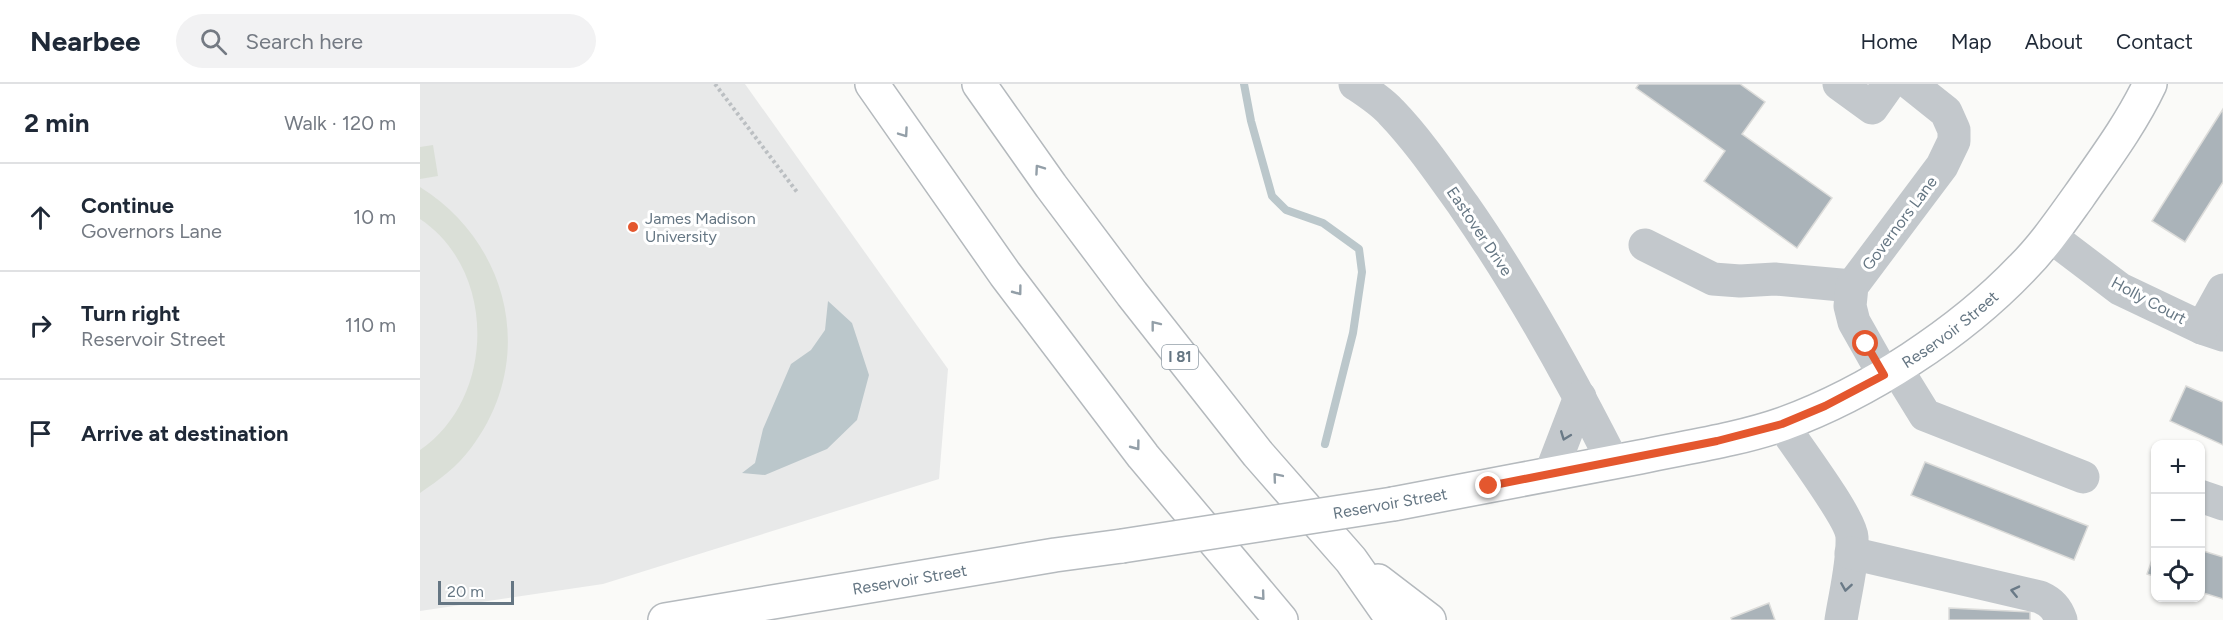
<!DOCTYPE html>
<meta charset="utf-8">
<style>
body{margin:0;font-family:Figtree,sans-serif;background:#f2f2f3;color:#1f2937}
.controls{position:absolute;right:18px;bottom:18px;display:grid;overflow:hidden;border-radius:12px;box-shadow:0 2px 4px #0004}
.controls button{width:54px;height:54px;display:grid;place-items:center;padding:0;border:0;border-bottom:2px solid #e0e1e3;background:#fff;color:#1f2937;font:30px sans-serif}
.scale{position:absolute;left:18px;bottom:15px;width:76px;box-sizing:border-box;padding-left:6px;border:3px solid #657683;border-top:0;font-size:16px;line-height:21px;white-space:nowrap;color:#657683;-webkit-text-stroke:4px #fff;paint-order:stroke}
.stop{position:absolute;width:18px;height:18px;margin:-14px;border:4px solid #e4572e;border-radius:50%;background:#fff}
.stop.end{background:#e4572e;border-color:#fff;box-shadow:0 2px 6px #0008}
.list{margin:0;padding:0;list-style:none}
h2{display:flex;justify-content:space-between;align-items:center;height:78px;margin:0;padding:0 24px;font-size:26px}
h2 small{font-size:20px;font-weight:400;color:#747a83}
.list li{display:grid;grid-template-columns:39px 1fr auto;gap:18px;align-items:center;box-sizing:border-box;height:108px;padding:0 24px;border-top:2px solid #e0e1e3}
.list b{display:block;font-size:22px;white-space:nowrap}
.list p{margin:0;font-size:20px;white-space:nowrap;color:#747a83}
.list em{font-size:20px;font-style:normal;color:#747a83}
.icon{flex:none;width:33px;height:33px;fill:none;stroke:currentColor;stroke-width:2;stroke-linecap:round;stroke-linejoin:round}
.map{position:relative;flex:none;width:1803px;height:536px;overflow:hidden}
header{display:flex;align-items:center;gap:36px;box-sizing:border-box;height:84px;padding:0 30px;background:#fff;border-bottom:2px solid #e0e1e3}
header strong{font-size:28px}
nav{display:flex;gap:33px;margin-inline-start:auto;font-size:21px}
.search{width:420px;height:54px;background:#f2f2f3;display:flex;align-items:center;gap:15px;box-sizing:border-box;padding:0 21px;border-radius:33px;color:#747a83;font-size:22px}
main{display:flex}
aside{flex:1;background:#fff}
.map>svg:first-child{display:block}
</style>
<header>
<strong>Nearbee</strong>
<div class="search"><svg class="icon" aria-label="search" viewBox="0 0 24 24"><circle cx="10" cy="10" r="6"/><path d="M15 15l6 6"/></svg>Search here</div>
<nav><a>Home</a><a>Map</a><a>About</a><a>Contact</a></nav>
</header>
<main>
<aside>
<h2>2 min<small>Walk · 120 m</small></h2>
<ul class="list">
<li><svg class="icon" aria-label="ahead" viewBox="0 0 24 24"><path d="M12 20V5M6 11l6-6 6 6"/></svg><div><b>Continue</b><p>Governors Lane</p></div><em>10 m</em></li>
<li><svg class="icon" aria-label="right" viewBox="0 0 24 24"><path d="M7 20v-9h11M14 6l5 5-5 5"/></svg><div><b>Turn right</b><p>Reservoir Street</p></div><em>110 m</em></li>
<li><svg class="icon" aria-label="arrive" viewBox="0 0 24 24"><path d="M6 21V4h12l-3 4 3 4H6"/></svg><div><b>Arrive at destination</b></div></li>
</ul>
</aside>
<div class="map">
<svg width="1803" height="536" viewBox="0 0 1803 536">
<rect width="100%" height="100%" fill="#fafaf8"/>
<polygon fill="#e8e9e9" points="0,0 325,0 528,285 519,395 183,500 0,527"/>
<g fill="#dadfd7">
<polygon points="13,61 18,92 0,95 0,63"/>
<path d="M0 103C91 160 117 277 51 364 37 383 19 396 0 409V366C76 314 77 186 0 135Z"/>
</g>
<polygon fill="#bbc7cb" points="408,217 432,239 449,291 437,336 407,365 345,391 322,389 335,379 343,345 371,280 391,266 405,246"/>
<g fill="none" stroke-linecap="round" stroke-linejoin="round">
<polyline stroke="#bbc7cb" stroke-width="8" points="824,0 831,37 852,112 866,126 903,139 939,165 942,188 933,249 905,360"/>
</g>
<g fill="#aab3b9" stroke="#dcdcda" stroke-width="1.5">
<polygon points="1219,0 1320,0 1345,18 1322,50 1412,114 1377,164 1284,97 1305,67 1216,4"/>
<polygon points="1803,25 1803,98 1765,158 1732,137"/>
<polygon points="1766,302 1803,318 1803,361 1750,337"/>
<polygon points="1505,378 1668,442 1654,476 1491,411"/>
<polygon points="1736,464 1736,493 1727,490"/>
<polygon points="1780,466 1803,473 1803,515 1780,508"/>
<polygon points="1349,519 1355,536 1312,536 1311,534"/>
<polygon points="1529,524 1610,528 1610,536 1529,536"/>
</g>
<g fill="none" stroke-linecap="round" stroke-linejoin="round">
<g stroke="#b5babe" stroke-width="36">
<g id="major">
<path id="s1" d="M973 420C1055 404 1138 389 1220 373 1267 363 1317 356 1363 340 1448 309 1540 249 1602 184 1624 162 1641 137 1659 112 1684 76 1711 40 1730 0"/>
<path id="s2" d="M245 536 635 471 702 462"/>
</g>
</g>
<g stroke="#b4b9bd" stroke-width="36">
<g id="highway">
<polyline points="452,0 585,190 723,372 861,536"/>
<polyline points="559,0 631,102 712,210 838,370 931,476 973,536"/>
<polyline points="958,497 1009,536"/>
</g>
</g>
<polyline stroke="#bbbfc2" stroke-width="4" stroke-dasharray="3 3" stroke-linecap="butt" points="295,0 377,108"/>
<g stroke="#c3c8cc" stroke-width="33">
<path d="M935 0C947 8 961 17 971 28 998 56 1021 90 1044 122 1101 204 1148 289 1193 378"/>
<polyline points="1419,0 1452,24 1469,0"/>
<polyline points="1630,152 1700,205 1782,244 1803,251"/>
<polyline points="1225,161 1293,195 1320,197 1355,195 1432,202"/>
<polyline points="1782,244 1803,206"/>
<polyline points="1476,284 1505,331 1663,393"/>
<polyline points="1464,291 1434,238 1430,222 1432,202 1522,82 1534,57 1534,46 1526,28 1491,0"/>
<path d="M1362 340C1375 360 1431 434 1432 453 1433 480 1425 510 1421 536"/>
<polyline points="1130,391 1160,313"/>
<polyline points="1780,412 1803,420"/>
<path d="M1431 469 1620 513C1631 518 1637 524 1641 536"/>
</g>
<use href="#major" stroke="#fff" stroke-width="33"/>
<use href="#highway" stroke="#fff" stroke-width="33"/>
<g stroke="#b5babe" stroke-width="36" stroke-linecap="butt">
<polyline id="major-bridge" points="702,462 973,420"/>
</g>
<use href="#major-bridge" stroke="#fff" stroke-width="33"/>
</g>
<defs><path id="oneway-chevron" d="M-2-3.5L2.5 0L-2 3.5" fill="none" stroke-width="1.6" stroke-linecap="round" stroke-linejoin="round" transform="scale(1.5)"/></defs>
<g stroke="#939fa8">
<use href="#oneway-chevron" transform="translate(484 49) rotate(55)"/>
<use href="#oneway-chevron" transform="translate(619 85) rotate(-125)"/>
<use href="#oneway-chevron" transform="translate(598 207) rotate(53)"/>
<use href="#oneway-chevron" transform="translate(735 241) rotate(-128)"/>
<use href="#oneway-chevron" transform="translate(716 362) rotate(53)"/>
<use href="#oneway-chevron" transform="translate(857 393) rotate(-130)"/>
<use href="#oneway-chevron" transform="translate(841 512) rotate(50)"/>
</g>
<g stroke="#6a7a87">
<use href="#oneway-chevron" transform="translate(1145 352) rotate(111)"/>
<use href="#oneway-chevron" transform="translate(1426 503) rotate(99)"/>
<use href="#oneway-chevron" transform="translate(1595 507) rotate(-167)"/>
</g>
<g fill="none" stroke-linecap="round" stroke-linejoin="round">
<polyline stroke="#e4572e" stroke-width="8" points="1069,402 1297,357 1362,340 1405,322 1464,291 1446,260"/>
</g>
<circle fill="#e4572e" stroke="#fff" stroke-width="2" cx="213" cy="143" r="6"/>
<g text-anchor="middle" stroke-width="6" stroke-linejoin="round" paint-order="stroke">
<rect fill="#fff" stroke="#939fa8" stroke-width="1.5" x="742" y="261" width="36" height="24" rx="4.5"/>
<g font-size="15" font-weight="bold" fill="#657683">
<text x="760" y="278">I 81</text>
</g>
<g font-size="16" fill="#657683" stroke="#fff" text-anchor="start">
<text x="225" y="140">James Madison<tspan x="225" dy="18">University</tspan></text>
</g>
<g font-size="16" fill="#657683" stroke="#fff">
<text transform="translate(1479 139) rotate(-53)" y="6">Governors Lane</text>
<text transform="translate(1060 147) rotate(56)" y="6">Eastover Drive</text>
<text transform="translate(1729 216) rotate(28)" y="6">Holly Court</text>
<text dy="6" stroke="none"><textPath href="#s1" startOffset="591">Reservoir Street</textPath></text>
<text transform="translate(970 419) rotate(-10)" y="6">Reservoir Street</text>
<text dy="6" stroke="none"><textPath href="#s2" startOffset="248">Reservoir Street</textPath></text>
</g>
</g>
</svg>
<div class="controls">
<button>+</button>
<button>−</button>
<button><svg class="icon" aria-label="locate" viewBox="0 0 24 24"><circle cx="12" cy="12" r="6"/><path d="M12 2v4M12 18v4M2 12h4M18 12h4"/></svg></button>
</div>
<div class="scale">20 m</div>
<div class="stop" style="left:1446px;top:260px"></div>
<div class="stop end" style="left:1069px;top:402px"></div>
</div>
</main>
